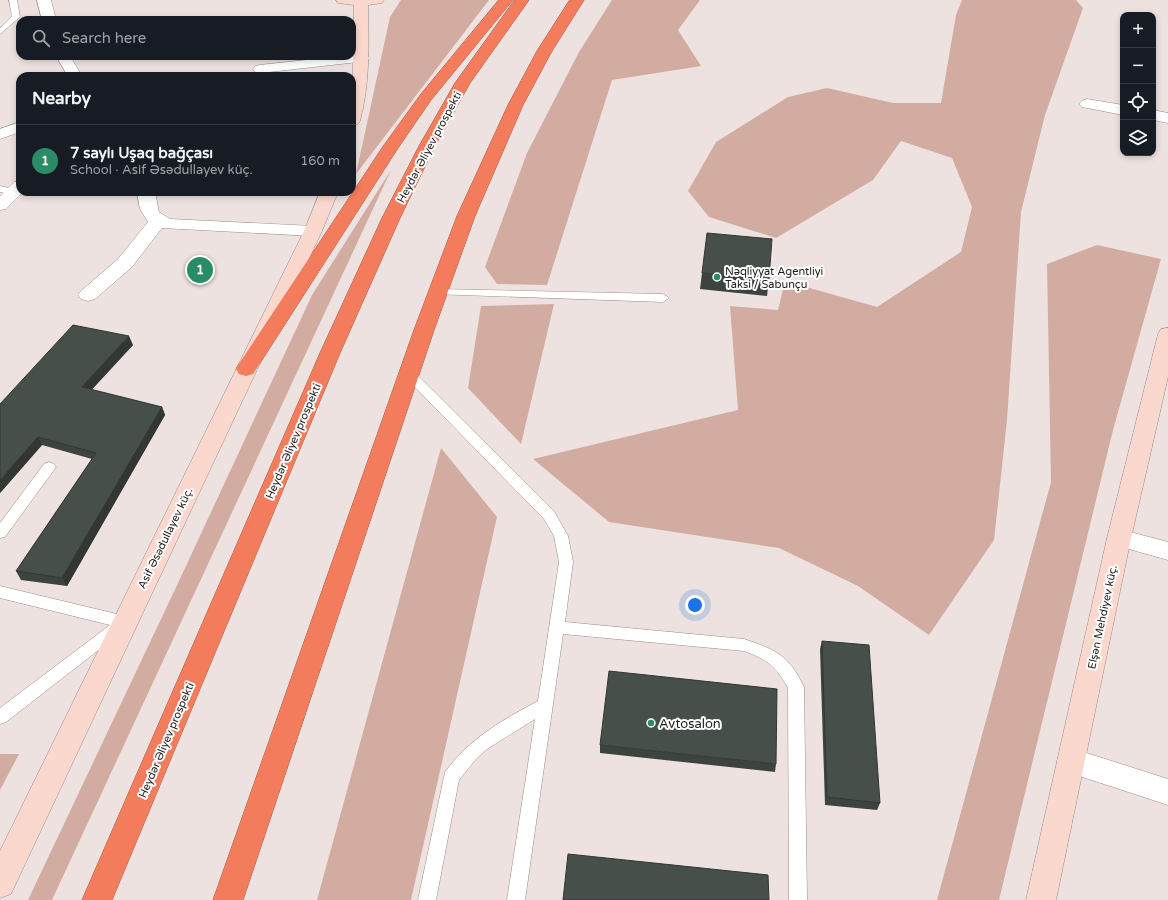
<!DOCTYPE html>
<meta charset="utf-8">
<style>
body{margin:0;font-family:"Varela Round",sans-serif;background:#242831;color:#f1f3f6}
.controls{position:absolute;right:12px;top:12px;display:grid;overflow:hidden;border-radius:8px;box-shadow:0 2px 6px #0003}
.controls button{width:36px;height:36px;display:grid;place-items:center;padding:0;border:0;border-bottom:1px solid #363941;background:#171b24;color:#f1f3f6;font:20px sans-serif}
.you{position:absolute;left:695px;top:605px;width:14px;height:14px;margin:-10px;border:3px solid #fff;border-radius:50%;background:#1a73e8;box-shadow:0 0 0 6px #1a73e833}
.badge{display:grid;place-items:center;width:26px;height:26px;border-radius:50%;background:#2a8c66;color:#fff;font-size:13px;font-weight:700}
.pin{position:absolute;translate:-50% -50%;border:2px solid #fff;box-shadow:0 1px 4px #0006}
.list{margin:0;padding:0;list-style:none}
h2{display:flex;justify-content:space-between;align-items:center;height:52px;margin:0;padding:0 16px;font-size:17px}
h2 small{font-size:13px;font-weight:400;color:#9ea1a6}
.list li{display:grid;grid-template-columns:26px 1fr auto;gap:12px;align-items:center;box-sizing:border-box;height:72px;padding:0 16px;border-top:1px solid #363941}
.list b{display:block;font-size:15px;white-space:nowrap}
.list p{margin:0;font-size:13px;white-space:nowrap;color:#9ea1a6}
.list em{font-size:13px;font-style:normal;color:#9ea1a6}
.icon{flex:none;width:22px;height:22px;fill:none;stroke:currentColor;stroke-width:2;stroke-linecap:round;stroke-linejoin:round}
.map{position:relative;flex:none;width:1168px;height:900px;overflow:hidden}
.search{position:absolute;background:#171b24;box-shadow:0 2px 6px #0003;left:16px;top:16px;width:340px;height:44px;display:flex;align-items:center;gap:10px;box-sizing:border-box;padding:0 14px;border-radius:12px;color:#9ea1a6;font-size:15px}
.panel{position:absolute;background:#171b24;box-shadow:0 2px 6px #0003;left:16px;top:72px;width:340px;height:124px;border-radius:12px}
.map>svg:first-child{display:block}
</style>
<div class="map">
<svg width="1168" height="900" viewBox="0 0 1168 900">
<rect width="100%" height="100%" fill="#ede2df"/>
<g fill="#d3aca1">
<polygon points="401,0 489,0 356,174 390,17"/>
<polygon points="612,0 700,0 678,30 701,66 612,80 547,285 497,284 485,267 527,153 579,52"/>
<polygon points="962,0 1076,0 1083,8 1045,115 1021,212 1007,420 994,540 929,635 858,586 779,548 609,522 533,459 738,410 730,306 778,310 785,281 877,307 961,252 972,207 952,158 901,141 873,180 776,238 709,217 688,191 716,142 788,97 827,88 893,103 941,103 956,15"/>
<polygon points="391,170 52,900 28,900 179,581 312,295"/>
<polygon points="1097,245 1161,259 1113,430 999,900 937,900 1051,482 1047,264"/>
<polygon points="554,304 521,444 468,388 481,306"/>
<polygon points="441,448 497,517 411,900 317,900"/>
<polygon points="0,754 19,754 0,790"/>
</g>
<g fill="none" stroke-linecap="round" stroke-linejoin="round">
<g stroke="#978d8a" stroke-width="1">
<g id="service">
<polygon points="9,0 17,0 20,17 0,34 0,28 12,16"/>
<polygon points="0,186 18,190 19,192 14,195 0,192"/>
<polygon points="437,289 663,294 669,298 663,302 433,294 431,292"/>
<path d="M409 370 413 371 554 511 568 536 573 562 565 622 744 639C776 650 789 655 804 687L807 900H789L788 688C776 666 768 660 744 651L563 634 525 900H507L535 719 487 749 476 759 459 780 436 900H418L445 772C469 739 502 720 538 701L559 562 554 536 544 519 405 377 403 374 405 371Z"/>
<polygon points="49,462 54,464 56,467 54,470 5,537 0,538 0,523 44,464"/>
<polygon points="0,586 125,616 130,618 132,622 130,626 125,628 123,631 6,722 0,724 0,708 110,625 0,598"/>
</g>
</g>
<g stroke="#978d8a" stroke-width="1">
<g id="minor">
<polygon points="37,0 51,0 56,20 42,20"/>
<polygon points="362,54 367,55 369,58 367,61 260,73 255,72 253,69 255,66 260,65"/>
<polygon points="56,56 70,56 82,76 68,76"/>
<polygon points="1087,99 1123,105 1123,115 1082,107 1079,104 1082,101"/>
<polygon points="1153,110 1168,113 1168,123 1153,120"/>
<polygon points="20,122 20,132 0,139 0,129"/>
<polygon points="20,181 20,192 23,192 6,209 0,210 0,196 14,182"/>
<polygon points="137,192 155,192 159,212 170,219 313,226 319,227 322,231 319,235 313,236 162,228 132,267 95,299 88,301 81,299 78,295 81,291 118,259 148,222 140,209"/>
<polygon points="1119,529 1168,542 1168,560 1111,544 1107,538 1111,532"/>
<polygon points="1071,748 1168,779 1168,805 1061,770 1057,761 1061,752"/>
</g>
</g>
<g stroke="#978d8a" stroke-width="1">
<g id="secondary">
<path d="M336 0H384L382 3 368 5C369 45 370 83 360 121L358 124 352 126 354 5 338 3Z"/>
<polygon points="320,192 338,192 322,231 11,894 0,898 0,851 304,231"/>
<polygon points="1168,328 1168,377 1131,538 1056,900 1026,900 1107,538 1158,334 1161,329"/>
</g>
</g>
<g stroke="#a95a45" stroke-width="1">
<g id="motorway">
<polygon points="499,0 513,0 431,100 398,148 253,374 246,376 239,374 236,369 239,364 384,145 421,94"/>
<polygon points="515,0 529,0 470,83 435,146 400,218 340,353 112,900 82,900 320,353 382,218 419,146 455,83"/>
<polygon points="570,0 584,0 552,51 523,105 475,216 434,330 243,900 213,900 414,330 457,216 508,105 537,51"/>
</g>
</g>
<use href="#service" fill="#fff" fill-rule="evenodd"/>
<use href="#minor" fill="#fff" fill-rule="evenodd"/>
<use href="#secondary" fill="#fbd8ce" fill-rule="evenodd"/>
<use href="#motorway" fill="#f37c5c" fill-rule="evenodd"/>
</g>
<g fill="#3d4440">
<polygon points="702,273 769,279 767,296 700,289"/>
<polygon points="73,325 133,345 91,390 162,407 165,415 67,586 21,580 16,571 92,459 42,445 0,493"/>
<polygon points="822,641 880,803 877,810 825,805 820,649"/>
<polygon points="600,745 776,764 775,772 600,753"/>
</g>
<g fill="#323734">
<polygon points="129,336 133,345 86,396 82,387"/>
<polygon points="162,407 165,415 67,586 62,578"/>
<polygon points="38,437 42,445 0,493 0,480"/>
</g>
<g fill="#474f4b" stroke="#323734">
<polygon points="707,233 772,239 769,279 702,273"/>
<polygon points="73,325 129,336 82,387 162,407 62,578 16,571 96,453 38,437 0,480 0,404"/>
<polygon points="822,641 869,645 880,803 827,797"/>
<polygon points="609,671 777,689 776,764 600,745"/>
<polygon points="568,854 768,875 769,900 563,900"/>
</g>
<g fill="#2a8c66" stroke="#fff" stroke-width="1.5">
<circle cx="717" cy="277" r="4"/>
<circle cx="651" cy="723" r="4"/>
</g>
<g text-anchor="middle" stroke-width="4" stroke-linejoin="round" paint-order="stroke">
<g font-size="11" fill="#1f1c1b" stroke="#fff">
<text transform="translate(429 147) rotate(-62)" y="4">Heydər Əliyev prospekti</text>
<text transform="translate(293 441) rotate(-67)" y="4">Heydər Əliyev prospekti</text>
<text transform="translate(165 538) rotate(-64)" y="4">Asif Əsədullayev küç.</text>
<text transform="translate(1102 617) rotate(-78)" y="4">Elşən Mehdiyev küç.</text>
<text transform="translate(166 740) rotate(-67)" y="4">Heydər Əliyev prospekti</text>
</g>
<g font-size="11" fill="#1f1c1b" stroke="#fff" text-anchor="start">
<text x="725" y="275">Nəqliyyat Agentliyi<tspan x="725" dy="13">Taksi / Sabunçu</tspan></text>
</g>
<g font-size="13" fill="#1f1c1b" stroke="#fff" text-anchor="start">
<text x="659" y="728">Avtosalon</text>
</g>
</g>
</svg>
<div class="controls">
<button>+</button>
<button>−</button>
<button><svg class="icon" aria-label="locate" viewBox="0 0 24 24"><circle cx="12" cy="12" r="6"/><path d="M12 2v4M12 18v4M2 12h4M18 12h4"/></svg></button>
<button><svg class="icon" aria-label="layers" viewBox="0 0 24 24"><path d="M12 4l9 5-9 5-9-5zM3 14l9 5 9-5"/></svg></button>
</div>
<div class="you"></div>
<div class="pin badge" style="left:200px;top:270px">1</div>
<div class="search"><svg class="icon" aria-label="search" viewBox="0 0 24 24"><circle cx="10" cy="10" r="6"/><path d="M15 15l6 6"/></svg>Search here</div>
<section class="panel">
<h2>Nearby<small></small></h2>
<ul class="list">
<li><span class="badge">1</span><div><b>7 saylı Uşaq bağçası</b><p>School · Asif Əsədullayev küç.</p></div><em>160 m</em></li>
</ul>
</section>
</div>
